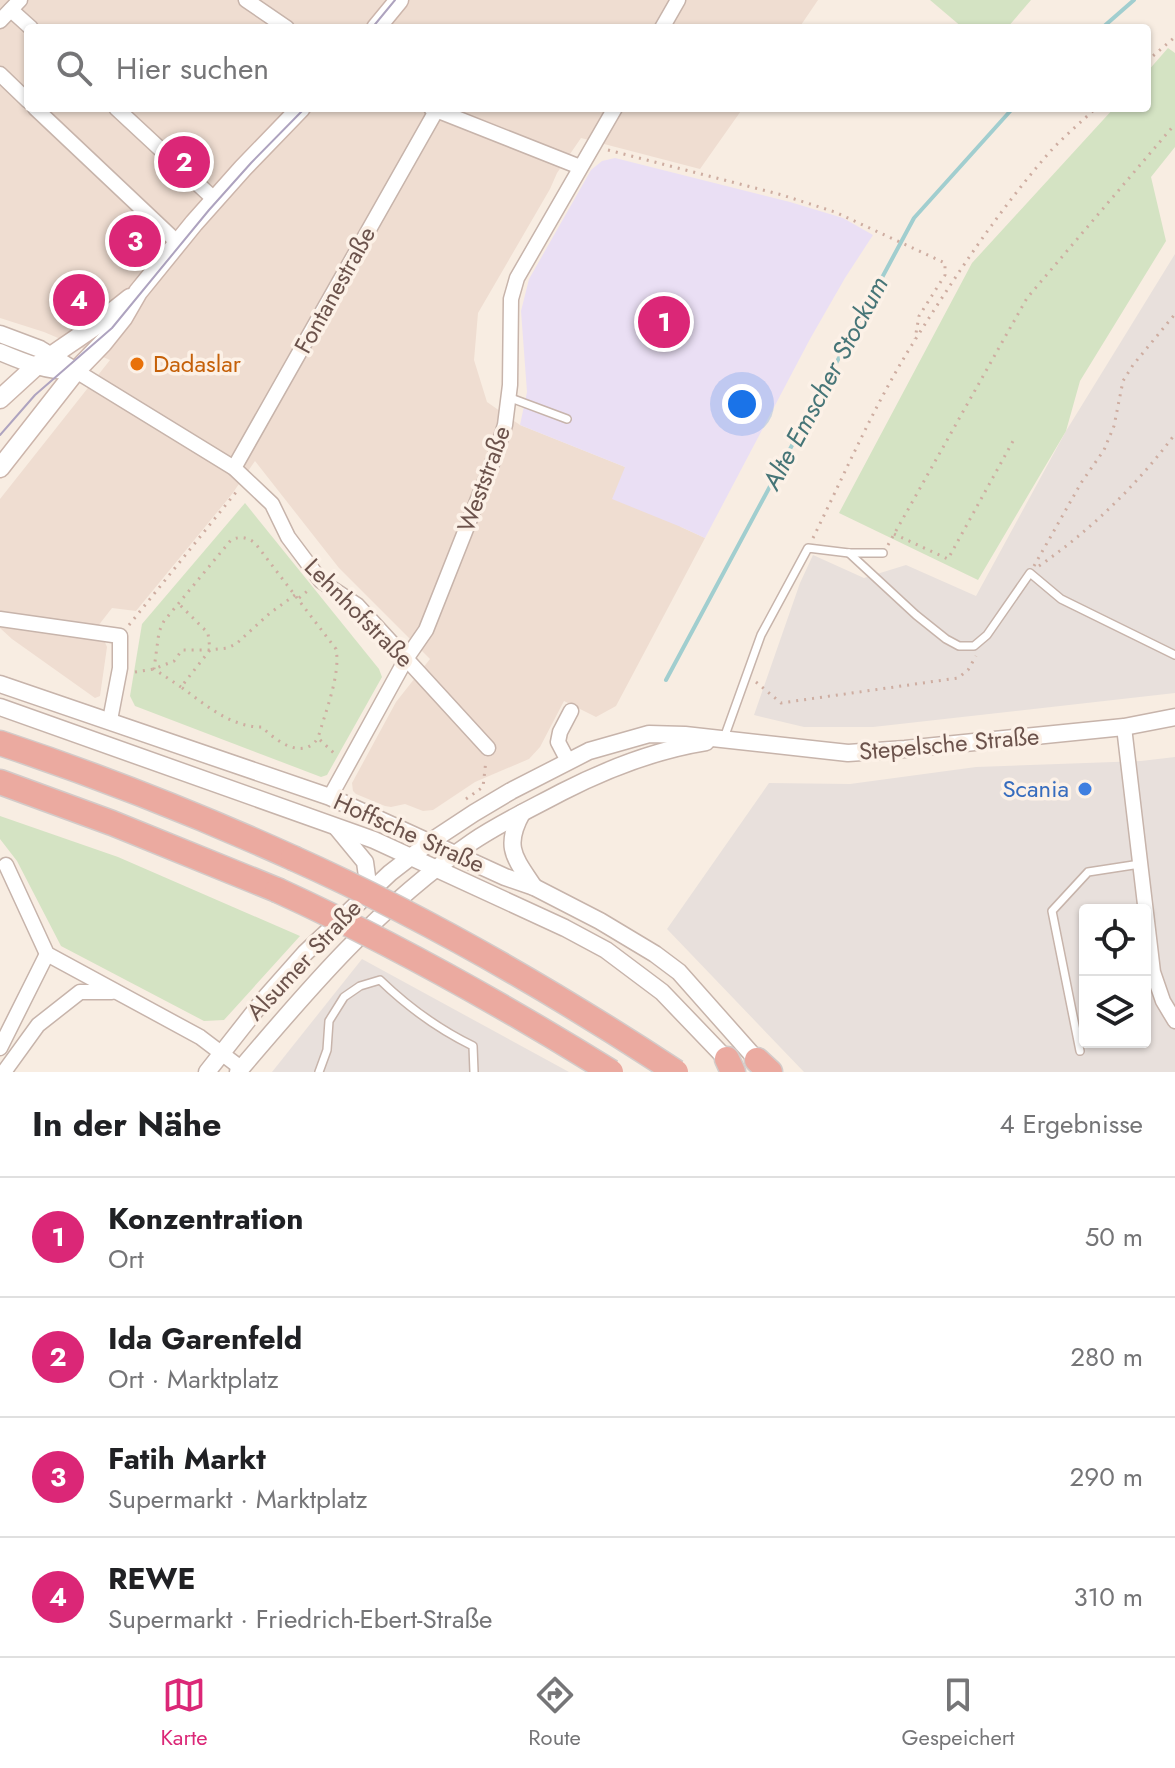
<!DOCTYPE html>
<html lang="de">
<meta charset="utf-8">
<style>
body{margin:0;font-family:Jost,sans-serif;background:#f6f6f6;color:#202124}
.controls{position:absolute;right:24px;bottom:24px;display:grid;overflow:hidden;border-radius:8px;box-shadow:0 2px 6px #0004}
.controls button{width:72px;height:72px;display:grid;place-items:center;padding:0;border:0;border-bottom:2px solid #e0e0e0;background:#fff;color:#202124;font:40px sans-serif}
.you{position:absolute;left:742px;top:404px;width:28px;height:28px;margin:-20px;border:6px solid #fff;border-radius:50%;background:#1a73e8;box-shadow:0 0 0 12px #1a73e833}
.badge{display:grid;place-items:center;width:52px;height:52px;border-radius:50%;background:#db2777;color:#fff;font-size:26px;font-weight:700}
.pin{position:absolute;translate:-50% -50%;border:4px solid #fff;box-shadow:0 2px 8px #0006}
.list{margin:0;padding:0;list-style:none}
h2{display:flex;justify-content:space-between;align-items:center;height:104px;margin:0;padding:0 32px;font-size:34px}
h2 small{font-size:26px;font-weight:400;color:#757577}
.list li{display:grid;grid-template-columns:52px 1fr auto;gap:24px;align-items:center;box-sizing:border-box;height:120px;padding:0 32px;border-top:2px solid #e0e0e0}
.list b{display:block;font-size:30px;white-space:nowrap}
.list p{margin:0;font-size:26px;white-space:nowrap;color:#757577}
.list em{font-size:26px;font-style:normal;color:#757577}
.icon{flex:none;width:44px;height:44px;fill:none;stroke:currentColor;stroke-width:2;stroke-linecap:round;stroke-linejoin:round}
.map{position:relative;flex:none;width:1175px;height:1072px;overflow:hidden}
.search{position:absolute;background:#fff;box-shadow:0 2px 6px #0004;left:24px;right:24px;top:24px;height:88px;display:flex;align-items:center;gap:20px;box-sizing:border-box;padding:0 28px;border-radius:8px;color:#757577;font-size:30px}
.sheet{height:584px;background:#fff}
nav{display:flex;justify-content:space-around;align-items:center;box-sizing:border-box;height:112px;border-top:2px solid #e0e0e0;background:#fff;font-size:22px;color:#757577}
nav a{display:grid;justify-items:center;gap:4px}
nav .on{color:#db2777}
.map>svg:first-child{display:block}
</style>
<div class="map">
<svg width="1175" height="1072" viewBox="0 0 1175 1072">
<rect width="100%" height="100%" fill="#f8ede2"/>
<polygon fill="#efddd1" points="0,0 818,0 799,28 28,28 28,108 743,108 700,169 581,138 557,173 550,189 478,313 474,360 487,402 520,425 625,467 681,527 705,538 616,706 596,717 564,701 540,747 529,759 475,782 433,810 423,811 405,804 391,807 385,806 356,794 353,791 352,783 396,702 430,659 339,568 255,461 232,494 136,611 112,608 98,626 107,647 100,696 95,698 12,639 0,628 0,499 110,360 44,332 0,318"/>
<g fill="#e8e0dc" fill-rule="evenodd">
<polygon points="1175,254 1175,693 873,727 804,727 754,715 800,583 813,555 864,578 906,565 976,596 1066,431"/>
<path d="M1175 757V1072H804L667 929 769 783 850 784 976 767 1141 761ZM1085 910H1145V1042H1085Z"/>
<polygon points="362,959 569,1072 272,1072"/>
</g>
<polygon fill="#eadff4" points="615,158 790,202 843,218 873,235 845,278 810,339 705,538 681,527 612,499 625,467 520,425 527,392 521,311 529,279 591,170 602,161"/>
<g fill="#d4e3c3">
<polygon points="930,0 1031,0 1007,28 963,28"/>
<polygon points="1168,48 1175,53 1175,147 1151,177 1166,241 1080,381 1066,431 978,580 839,513 972,263 1114,108 1147,108 1147,72"/>
<polygon points="245,503 379,669 382,677 327,775 321,777 135,706 130,696 142,624"/>
<polygon points="0,816 118,857 300,936 224,1020 204,1021 61,946 17,861 0,839"/>
</g>
<g fill="none" stroke-linecap="round" stroke-linejoin="round">
<g stroke="#a1cecf" stroke-width="4">
<polyline points="1102,28 1134,0"/>
<polyline points="666,680 914,218 1013,108"/>
</g>
<g stroke="#c7b4ab" stroke-width="10">
<g id="service">
<polyline points="508,397 567,419"/>
<polyline points="849,553 916,615 946,639 959,646 974,646 987,635 1030,573 1061,599 1175,655"/>
<polyline points="724,738 761,635 808,548 849,553 883,553"/>
<polyline points="1080,1051 1052,911 1088,872 1140,864"/>
<path d="M319 1072 327 1050 329 1021 344 997 360 986 380 980C408 1007 438 1029 473 1046L474 1072"/>
</g>
</g>
<g stroke="#c7b4ab" stroke-width="17">
<g id="minor">
<polyline points="246,0 287,28"/>
<polyline points="11,10 31,28"/>
<polyline points="0,21 20,0"/>
<polyline points="662,28 678,0"/>
<polyline points="0,74 28,101"/>
<polyline points="35,108 178,243"/>
<polyline points="116,108 214,199"/>
<polyline points="431,108 580,167"/>
<polyline points="76,371 234,468 272,504 288,537 321,581 357,605 488,748"/>
<polyline points="234,468 436,111"/>
<polyline points="0,619 120,636 120,668 110,720"/>
<polyline points="1124,727 1153,972 1163,1001 1175,1021"/>
<polyline points="568,761 558,742 560,732 571,711"/>
<polyline points="330,797 406,659 426,630 495,456 505,425 510,385 511,299 517,278 615,108"/>
<polyline points="6,865 47,954 200,1037 241,1068"/>
<polyline points="0,1048 47,954"/>
<polyline points="4,1072 38,1025 80,992 112,992"/>
</g>
</g>
<g stroke="#c7b4ab" stroke-width="19">
<g id="tertiary">
<polyline points="0,334 40,349 76,371"/>
<path d="M0 352C26 363 48 372 76 371"/>
<polyline points="0,684 330,797 505,877 534,887 600,921 655,954 679,972 757,1060 762,1067"/>
<polyline points="0,707 374,840 565,928 606,950 662,992 733,1066"/>
<path d="M522 813C503 847 515 858 534 887"/>
<polyline points="337,828 365,862 369,891"/>
<polyline points="207,1072 266,997 305,953 390,873 430,842 474,813 511,791 589,751 649,734 685,735 848,753 905,749 1124,727 1175,717"/>
<path d="M238 1072C310 987 379 906 472 842 500 823 532 808 562 792 607 769 656 750 706 742"/>
</g>
</g>
<g stroke="#ccb5ab" stroke-width="21">
<g id="secondary">
<polyline points="376,28 399,0"/>
<polyline points="0,399 35,367 92,328 130,298"/>
<polyline points="0,468 76,371 103,343 123,318 138,292 194,223 243,168 301,108"/>
</g>
</g>
<g stroke="#d3cbc9" stroke-width="27">
<g id="motorway">
<path d="M0 743C99 776 198 815 293 858"/>
<polyline points="0,782 112,823 277,890"/>
<polyline points="727,1059 733,1072"/>
<polyline points="757,1060 770,1072"/>
</g>
</g>
<g stroke="#ceada1" stroke-width="3" stroke-dasharray="2 6" stroke-linecap="butt">
<polyline points="1147,61 1175,37"/>
<polyline points="608,150 782,195 835,212 945,263 945,275 919,316 915,339"/>
<polyline points="894,534 948,559 1013,441"/>
<path d="M813 538C844 475 873 408 910 348 952 281 996 214 1048 154 1062 138 1080 123 1096 108"/>
<polyline points="888,545 1027,298 1175,124"/>
<polyline points="1034,566 1081,483 1104,450 1114,426 1123,381 1133,365 1175,314"/>
<path d="M1039 566C1091 530 1137 485 1175 434"/>
<path d="M295 595 270 613 236 644 227 648 210 650 181 687C206 705 230 727 262 727 276 741 303 761 318 738L337 756"/>
<polyline points="299,598 311,588"/>
<polyline points="129,625 237,491"/>
<polyline points="135,672 154,669 174,661 182,650 210,650 208,633 180,605"/>
<polyline points="756,682 781,703 958,678 968,670 976,656"/>
<path d="M181 687 154 669 159 632 164 621 231 540C240 536 247 537 255 543L336 649C341 674 325 713 318 738"/>
<polyline points="466,799 483,787 486,760"/>
</g>
<use href="#service" stroke="#fff" stroke-width="7"/>
<use href="#minor" stroke="#fff" stroke-width="14"/>
<use href="#tertiary" stroke="#fff" stroke-width="16"/>
<use href="#secondary" stroke="#fff" stroke-width="18"/>
<use href="#motorway" stroke="#ebaaa0" stroke-width="24"/>
<g stroke="#aea3bf" stroke-width="2">
<polyline points="372,28 395,0"/>
<polyline points="0,435 35,395 112,328 209,210 251,163 305,108"/>
</g>
<g stroke="#d3cbc9" stroke-width="27" stroke-linecap="butt">
<g id="motorway-bridge">
<path d="M293 858C427 918 554 992 676 1072"/>
<path d="M277 890C393 943 503 1005 611 1072"/>
</g>
</g>
<use href="#motorway-bridge" stroke="#ebaaa0" stroke-width="24"/>
</g>
<circle fill="#e8710a" stroke="#fcf1e7" stroke-width="3" cx="137" cy="364" r="8"/>
<circle fill="#3f7fe0" stroke="#fcf1e7" stroke-width="3" cx="1085" cy="789" r="8"/>
<g text-anchor="middle" stroke-width="7" stroke-linejoin="round" paint-order="stroke">
<g font-size="24" fill="#6c534c" stroke="#fcf1e7">
<text transform="translate(335 290) rotate(-61)" y="8">Fontanestraße</text>
<text transform="translate(484 479) rotate(-70)" y="8">Weststraße</text>
<text transform="translate(359 613) rotate(45)" y="8">Lehnhofstraße</text>
<text transform="translate(949 744) rotate(-5)" y="8">Stepelsche Straße</text>
<text transform="translate(409 833) rotate(24)" y="8">Hoffsche Straße</text>
<text transform="translate(304 960) rotate(-47)" y="8">Alsumer Straße</text>
</g>
<g font-size="24" fill="#c56008" stroke="#fcf1e7" text-anchor="start">
<text x="153" y="372">Dadaslar</text>
</g>
<g font-size="24" fill="#366cbe" stroke="#fcf1e7" text-anchor="end">
<text x="1069" y="797">Scania</text>
</g>
<g font-size="26" font-style="italic" fill="#467577" stroke="#fcf1e7">
<text transform="translate(825 383) rotate(-62)" y="9">Alte Emscher Stockum</text>
</g>
</g>
</svg>
<div class="controls">
<button><svg class="icon" aria-label="locate" viewBox="0 0 24 24"><circle cx="12" cy="12" r="6"/><path d="M12 2v4M12 18v4M2 12h4M18 12h4"/></svg></button>
<button><svg class="icon" aria-label="layers" viewBox="0 0 24 24"><path d="M12 4l9 5-9 5-9-5zM3 14l9 5 9-5"/></svg></button>
</div>
<div class="you"></div>
<div class="pin badge" style="left:664px;top:322px">1</div>
<div class="pin badge" style="left:184px;top:162px">2</div>
<div class="pin badge" style="left:135px;top:241px">3</div>
<div class="pin badge" style="left:79px;top:300px">4</div>
<div class="search"><svg class="icon" aria-label="search" viewBox="0 0 24 24"><circle cx="10" cy="10" r="6"/><path d="M15 15l6 6"/></svg>Hier suchen</div>
</div>
<section class="sheet">
<h2>In der Nähe<small>4 Ergebnisse</small></h2>
<ul class="list">
<li><span class="badge">1</span><div><b>Konzentration</b><p>Ort</p></div><em>50 m</em></li>
<li><span class="badge">2</span><div><b>Ida Garenfeld</b><p>Ort · Marktplatz</p></div><em>280 m</em></li>
<li><span class="badge">3</span><div><b>Fatih Markt</b><p>Supermarkt · Marktplatz</p></div><em>290 m</em></li>
<li><span class="badge">4</span><div><b>REWE</b><p>Supermarkt · Friedrich-Ebert-Straße</p></div><em>310 m</em></li>
</ul>
</section>
<nav>
<a class="on"><svg class="icon" aria-label="map" viewBox="0 0 24 24"><path d="M3 6l6-2 6 2 6-2v14l-6 2-6-2-6 2zM9 4v14M15 6v14"/></svg>Karte</a>
<a><svg class="icon" aria-label="directions" viewBox="0 0 24 24"><path d="M12 3l9 9-9 9-9-9zM9 14v-3h6M13 9l2 2-2 2"/></svg>Route</a>
<a><svg class="icon" aria-label="saved" viewBox="0 0 24 24"><path d="M7 4h10v16l-5-4-5 4z"/></svg>Gespeichert</a>
</nav>
